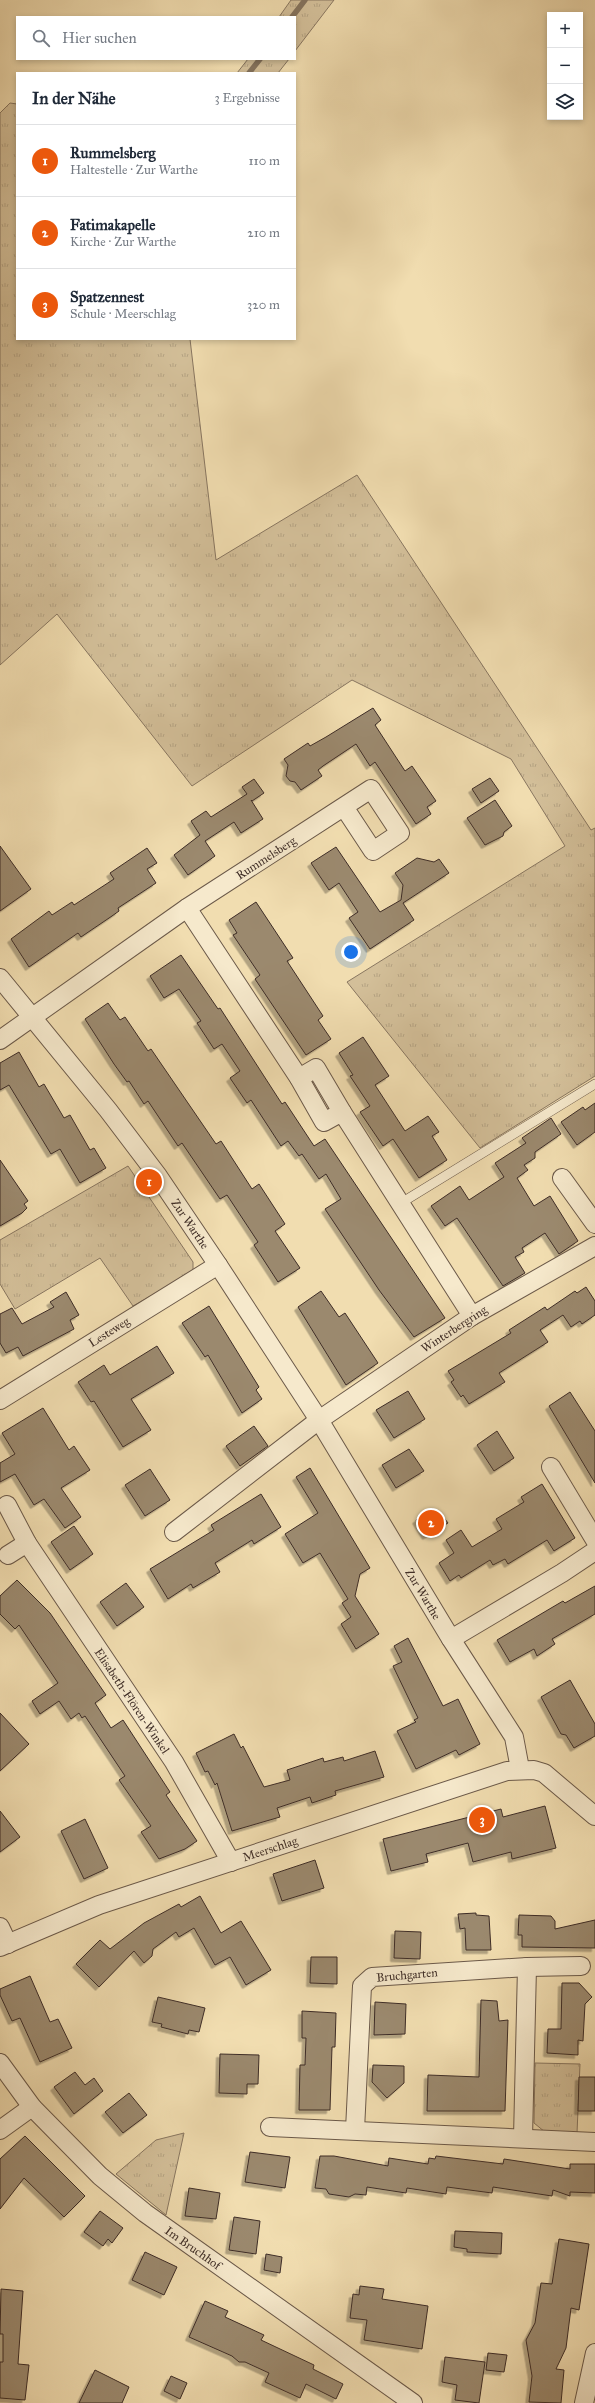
<!DOCTYPE html>
<html lang="de">
<meta charset="utf-8">
<style>
body{margin:0;font-family:"IM FELL Great Primer",serif;background:#f2f2f3;color:#1f2937}
.controls{position:absolute;right:12px;top:12px;display:grid;overflow:hidden;border-radius:0px;box-shadow:0 2px 6px #0003}
.controls button{width:36px;height:36px;display:grid;place-items:center;padding:0;border:0;border-bottom:1px solid #e0e1e3;background:#fff;color:#1f2937;font:20px sans-serif}
.you{position:absolute;left:351px;top:952px;width:14px;height:14px;margin:-10px;border:3px solid #fff;border-radius:50%;background:#1a73e8;box-shadow:0 0 0 6px #1a73e833}
.badge{display:grid;place-items:center;width:26px;height:26px;border-radius:50%;background:#ea580c;color:#fff;font-size:13px;font-weight:700}
.pin{position:absolute;translate:-50% -50%;border:2px solid #fff;box-shadow:0 1px 4px #0006}
.list{margin:0;padding:0;list-style:none}
h2{display:flex;justify-content:space-between;align-items:center;height:52px;margin:0;padding:0 16px;font-size:17px}
h2 small{font-size:13px;font-weight:400;color:#747a83}
.list li{display:grid;grid-template-columns:26px 1fr auto;gap:12px;align-items:center;box-sizing:border-box;height:72px;padding:0 16px;border-top:1px solid #e0e1e3}
.list b{display:block;font-size:15px;white-space:nowrap}
.list p{margin:0;font-size:13px;white-space:nowrap;color:#747a83}
.list em{font-size:13px;font-style:normal;color:#747a83}
.icon{flex:none;width:22px;height:22px;fill:none;stroke:currentColor;stroke-width:2;stroke-linecap:round;stroke-linejoin:round}
.map{position:relative;flex:none;width:595px;height:2403px;overflow:hidden}
.search{position:absolute;background:#fff;box-shadow:0 2px 6px #0003;left:16px;top:16px;width:280px;height:44px;display:flex;align-items:center;gap:10px;box-sizing:border-box;padding:0 14px;border-radius:0px;color:#747a83;font-size:15px}
.panel{position:absolute;background:#fff;box-shadow:0 2px 6px #0003;left:16px;top:72px;width:280px;height:268px;border-radius:0px}
.map>svg:first-child{display:block}
</style>
<div class="map">
<svg width="595" height="2403" viewBox="0 0 595 2403">
<defs>
<pattern id="grass-tufts" width="24" height="20" patternUnits="userSpaceOnUse"><rect width="24" height="20" fill="#d3bf99"/><path d="M3 7l-1-3M5 7V3M7 7l1-3M15 17l-1-3M17 17v-4M19 17l1-3" fill="none" stroke="#b6a484"/></pattern>
<filter id="shadow"><feDropShadow dx="-3.5" dy="3.5" stdDeviation="0" flood-color="#0004"/></filter>
</defs>
<rect width="100%" height="100%" fill="#f1ddb0"/>
<filter id="stains"><feTurbulence type="fractalNoise" baseFrequency=".005" numOctaves="4"/><feColorMatrix values="0 0 0 0 .2 0 0 0 0 .09 0 0 0 0 .02 0 0 0 .5 -.17"/></filter>
<radialGradient id="worn" r=".72"><stop offset=".6" stop-color="#630" stop-opacity="0"/><stop offset="1" stop-color="#630" stop-opacity=".3"/></radialGradient>
<g fill="url(#grass-tufts)" stroke="#887660">
<polygon points="291,0 334,0 295,51 295,17 279,17"/>
<polygon points="248,59 289,59 278,73 237,73"/>
<polygon points="10,103 17,104 17,339 190,339 216,560 357,475 591,830 595,828 595,1076 480,1148 347,982 565,846 511,759 352,680 192,786 57,614 0,665 0,113"/>
<polygon points="128,1166 193,1262 193,1272 133,1306 100,1258 15,1309 0,1284 0,1240"/>
<polygon points="535,2063 580,2064 577,2133 545,2132 534,2123"/>
<polygon points="184,2133 166,2215 116,2174 156,2140"/>
</g>
<g fill="none" stroke-linecap="round" stroke-linejoin="round">
<g stroke="#85735d" stroke-width="5.5">
<polyline points="292,17 305,0"/>
<polyline points="249,73 260,59"/>
</g>
</g>
<g fill="#9b896e" stroke="#3e2d27" filter="url(#shadow)">
<polygon points="373,708 381,720 375,725 405,771 412,766 436,801 427,807 431,814 416,824 375,762 370,766 356,744 323,766 318,770 322,776 301,790 295,782 290,781 286,776 288,765 284,759 308,743 310,746 326,737"/>
<polygon points="490,778 499,791 481,803 472,789"/>
<polygon points="254,779 264,793 252,801 251,800 263,819 241,833 234,822 205,841 215,856 188,875 174,855 200,835 191,821 206,811 211,817 247,794 242,787"/>
<polygon points="495,800 512,826 504,832 503,836 485,845 467,818"/>
<polygon points="0,846 31,889 0,911"/>
<polygon points="336,847 380,912 401,900 403,885 395,873 417,858 434,862 439,859 449,873 403,903 414,920 370,949 349,918 358,912 339,883 329,890 311,863"/>
<polygon points="147,848 157,863 147,869 156,883 118,908 119,911 112,916 81,937 78,933 29,967 11,939 49,911 52,915 72,902 74,905 114,879 110,873"/>
<polygon points="256,902 293,958 287,961 323,1016 318,1020 331,1039 306,1055 255,979 260,975 233,935 237,933 229,920"/>
<polygon points="181,955 218,1009 220,1008 282,1104 285,1102 314,1146 325,1139 445,1318 414,1337 379,1290 325,1209 341,1199 326,1174 319,1179 302,1154 299,1156 288,1141 281,1146 251,1100 247,1103 230,1078 240,1071 222,1044 214,1049 197,1023 201,1021 179,989 164,998 150,976"/>
<polygon points="108,1003 120,1020 125,1017 148,1051 151,1049 216,1144 221,1141 252,1189 259,1184 285,1224 275,1231 300,1268 278,1282 254,1245 258,1242 227,1195 220,1199 182,1143 178,1146 148,1101 144,1104 129,1081 127,1082 114,1064 85,1019"/>
<polygon points="363,1037 389,1076 375,1085 405,1131 428,1116 439,1132 432,1136 447,1160 419,1178 393,1139 383,1146 360,1112 370,1106 350,1076 353,1075 339,1053"/>
<polygon points="19,1052 39,1087 44,1084 64,1118 70,1115 90,1150 94,1148 106,1168 80,1183 60,1149 51,1154 9,1085 0,1090 0,1063"/>
<polygon points="595,1103 595,1132 577,1145 561,1122 583,1107 585,1110"/>
<polygon points="551,1118 561,1134 535,1152 535,1158 524,1165 528,1170 517,1178 534,1206 550,1196 578,1241 559,1254 545,1233 522,1248 524,1252 515,1257 525,1273 503,1286 457,1218 445,1226 431,1206 460,1186 469,1200 504,1177 495,1163 526,1143 522,1138"/>
<polygon points="0,1160 28,1201 24,1204 27,1208 22,1213 0,1226"/>
<polygon points="586,1287 595,1301 595,1315 582,1324 580,1321 571,1327 563,1315 540,1330 548,1342 499,1373 505,1382 469,1404 463,1395 461,1397 451,1382 454,1380 448,1371 511,1333 509,1330 545,1307 547,1310 575,1291 577,1293"/>
<polygon points="321,1291 339,1317 345,1313 378,1363 346,1385 298,1307"/>
<polygon points="66,1292 79,1315 70,1320 74,1329 23,1356 18,1347 6,1353 0,1343 0,1314 12,1308 22,1324 54,1307 50,1302"/>
<polygon points="209,1306 259,1387 256,1390 262,1399 242,1413 208,1355 205,1357 182,1323"/>
<polygon points="157,1346 174,1373 131,1399 151,1430 123,1447 94,1401 91,1402 78,1382 104,1365 110,1375"/>
<polygon points="408,1391 425,1419 394,1438 376,1410"/>
<polygon points="570,1392 595,1431 595,1483 549,1406"/>
<polygon points="43,1408 69,1450 74,1446 90,1470 61,1488 81,1517 65,1528 44,1499 34,1505 15,1474 0,1482 0,1463 15,1454 2,1433"/>
<polygon points="254,1426 268,1446 240,1466 226,1446"/>
<polygon points="497,1431 514,1458 494,1471 477,1445"/>
<polygon points="409,1449 424,1471 396,1488 382,1465"/>
<polygon points="310,1468 370,1568 360,1574 355,1596 379,1634 356,1649 341,1624 351,1617 342,1603 348,1599 320,1553 303,1563 285,1534 318,1513 296,1477"/>
<polygon points="150,1469 170,1500 145,1516 125,1485"/>
<polygon points="542,1484 575,1538 554,1551 547,1540 508,1564 505,1559 493,1565 490,1560 461,1578 459,1575 450,1581 439,1563 454,1553 446,1540 461,1530 472,1547 502,1529 496,1519 524,1502 521,1497"/>
<polygon points="261,1494 281,1527 254,1544 252,1540 215,1563 220,1572 193,1588 191,1584 168,1599 150,1569 214,1530 211,1525"/>
<polygon points="432,1509 439,1511 448,1523 426,1536 416,1520"/>
<polygon points="74,1526 93,1554 70,1570 51,1542"/>
<polygon points="17,1580 50,1613 106,1695 95,1703 111,1728 123,1720 170,1792 166,1795 197,1841 185,1849 159,1859 141,1832 151,1826 119,1780 125,1776 85,1716 82,1718 79,1713 71,1719 59,1701 40,1714 32,1701 58,1683 19,1625 15,1629 0,1614 0,1596"/>
<polygon points="126,1583 144,1607 117,1626 100,1602"/>
<polygon points="595,1586 595,1614 552,1639 555,1644 537,1656 534,1649 510,1662 497,1640 563,1601 565,1603"/>
<polygon points="408,1638 443,1706 458,1699 480,1744 459,1755 456,1750 416,1769 397,1731 416,1722 414,1720 418,1718 393,1666 402,1662 394,1646"/>
<polygon points="570,1680 595,1724 595,1736 574,1748 566,1735 561,1734 541,1697"/>
<polygon points="0,1713 29,1744 0,1771"/>
<polygon points="234,1734 241,1748 243,1746 264,1787 290,1780 287,1770 323,1758 324,1762 343,1757 344,1761 375,1751 384,1777 335,1791 336,1795 312,1803 310,1797 277,1808 280,1817 232,1831 217,1783 215,1785 208,1771 205,1772 196,1753"/>
<polygon points="545,1806 556,1848 512,1859 511,1852 473,1862 468,1843 426,1854 428,1862 391,1871 383,1839 501,1809 503,1817"/>
<polygon points="0,1811 20,1837 0,1852"/>
<polygon points="85,1819 108,1868 84,1879 61,1831"/>
<polygon points="315,1860 324,1888 282,1901 273,1874"/>
<polygon points="200,1896 221,1933 241,1921 271,1970 246,1985 230,1957 215,1965 194,1928 179,1937 176,1932 153,1949 152,1956 144,1963 134,1951 99,1987 76,1964 100,1940 110,1949 144,1923 179,1904 181,1907"/>
<polygon points="476,1913 476,1915 489,1916 491,1950 466,1950 465,1928 460,1929 458,1914"/>
<polygon points="519,1915 551,1916 555,1921 555,1929 595,1920 595,1948 522,1947 522,1935 518,1935"/>
<polygon points="395,1931 421,1932 420,1959 394,1958"/>
<polygon points="311,1957 337,1957 337,1984 310,1983"/>
<polygon points="30,1976 50,2022 58,2019 72,2048 40,2062 20,2018 12,2021 0,1995 0,1989"/>
<polygon points="562,1983 579,1983 592,1997 585,2004 583,2041 578,2040 578,2055 547,2053 548,2029 561,2029"/>
<polygon points="158,1997 205,2008 199,2032 189,2030 188,2034 161,2027 162,2024 152,2022"/>
<polygon points="481,2000 497,2001 499,2021 508,2020 505,2111 427,2111 428,2075 479,2077"/>
<polygon points="375,2002 406,2004 405,2034 374,2035"/>
<polygon points="302,2011 336,2013 335,2047 332,2047 330,2110 299,2110 300,2065 305,2065 306,2038 302,2038"/>
<polygon points="220,2054 259,2055 258,2084 247,2084 247,2094 219,2093"/>
<polygon points="373,2065 404,2066 404,2083 387,2098 372,2082"/>
<polygon points="75,2072 85,2085 94,2078 103,2091 74,2114 54,2087"/>
<polygon points="579,2077 595,2077 595,2111 578,2111"/>
<polygon points="129,2093 147,2115 123,2133 105,2112"/>
<polygon points="25,2136 85,2196 64,2217 24,2178 0,2209 0,2159"/>
<polygon points="250,2152 290,2157 285,2188 245,2182"/>
<polygon points="320,2156 334,2156 388,2166 389,2158 428,2164 429,2158 435,2159 436,2156 503,2164 504,2159 570,2169 570,2164 595,2164 595,2193 570,2192 570,2196 553,2190 552,2196 493,2187 492,2193 447,2187 446,2194 407,2188 406,2193 367,2187 366,2195 355,2194 349,2197 329,2194 326,2189 315,2188"/>
<polygon points="189,2188 220,2193 216,2219 185,2216"/>
<polygon points="100,2211 123,2228 112,2243 108,2239 103,2246 84,2232"/>
<polygon points="234,2217 260,2221 256,2254 229,2250"/>
<polygon points="455,2231 502,2233 501,2254 467,2252 467,2249 454,2247"/>
<polygon points="559,2239 589,2244 579,2310 571,2308 566,2348 556,2369 564,2370 561,2403 529,2402 532,2376 526,2340 535,2323 541,2283 552,2284"/>
<polygon points="145,2252 177,2267 164,2295 132,2280"/>
<polygon points="266,2254 282,2257 280,2273 264,2270"/>
<polygon points="360,2286 384,2289 382,2299 428,2306 422,2349 364,2340 367,2320 350,2318 353,2294 359,2295"/>
<polygon points="1,2289 23,2291 18,2364 29,2365 25,2400 0,2398 0,2362 3,2362 3,2334 0,2334"/>
<polygon points="205,2301 228,2311 225,2317 264,2335 261,2340 314,2365 313,2369 343,2384 336,2399 306,2384 300,2398 265,2382 269,2373 245,2362 239,2362 232,2356 189,2337"/>
<polygon points="488,2353 507,2355 504,2372 486,2370"/>
<polygon points="445,2357 485,2362 479,2403 455,2400 457,2385 442,2382"/>
<polygon points="95,2370 129,2387 122,2403 79,2403"/>
<polygon points="171,2376 187,2383 180,2399 164,2391"/>
</g>
<g fill="none" stroke-linecap="round" stroke-linejoin="round">
<g stroke="#6b5949" stroke-width="10">
<polyline id="service" points="401,1203 595,1084"/>
</g>
<g stroke="#6b5949" stroke-width="20">
<g id="minor">
<polyline points="187,908 299,1078 324,1122 342,1112 472,1316"/>
<polyline points="0,978 108,1110 158,1176 218,1265 319,1420 451,1639 514,1737 520,1769"/>
<polyline points="0,1040 187,908 371,789 400,833 373,851 344,807"/>
<polyline points="299,1078 316,1068 342,1112"/>
<polyline points="562,1178 595,1224"/>
<polyline points="0,1400 218,1265"/>
<polyline points="551,1467 595,1540"/>
<polyline points="7,1505 27,1543 174,1762 231,1862"/>
<polyline points="174,1532 319,1420 472,1316 595,1246"/>
<polyline points="8,1555 27,1543"/>
<polyline points="451,1639 562,1573 595,1551"/>
<polyline points="0,1927 8,1944"/>
<polyline points="0,1947 99,1905 507,1771 534,1770 544,1773 595,1816"/>
<polyline points="0,2063 32,2107 100,2176 145,2213 413,2403"/>
<polyline points="270,2127 595,2142"/>
<polyline points="0,2130 32,2107"/>
<polyline points="355,2130 362,1986 372,1977 527,1967 581,1966"/>
<polyline points="523,2138 527,1967"/>
<polyline points="584,2403 595,2353"/>
</g>
</g>
<use href="#service" stroke="#f6e9cc" stroke-width="9"/>
<use href="#minor" stroke="#f6e9cc" stroke-width="18"/>
</g>
<g text-anchor="middle" stroke-width="3" stroke-linejoin="round" paint-order="stroke">
<g font-size="12" fill="#3e2d27" stroke="#f6e9cc">
<text transform="translate(266 858) rotate(-33)" y="4">Rummelsberg</text>
<text transform="translate(190 1224) rotate(56)" y="4">Zur Warthe</text>
<text transform="translate(454 1329) rotate(-33)" y="4">Winterbergring</text>
<text transform="translate(109 1332) rotate(-32)" y="4">Lesteweg</text>
<text transform="translate(423 1594) rotate(59)" y="4">Zur Warthe</text>
<text transform="translate(132 1701) rotate(56)" y="4">Elisabeth-Flören-Winkel</text>
<text transform="translate(270 1849) rotate(-18)" y="4">Meerschlag</text>
<text transform="translate(407 1975) rotate(-5)" y="4">Bruchgarten</text>
<text transform="translate(193 2248) rotate(35)" y="4">Im Bruchhof</text>
</g>
</g>
<rect width="100%" height="100%" filter="url(#stains)"/>
<rect width="100%" height="100%" fill="url(#worn)"/>
</svg>
<div class="controls">
<button>+</button>
<button>−</button>
<button><svg class="icon" aria-label="layers" viewBox="0 0 24 24"><path d="M12 4l9 5-9 5-9-5zM3 14l9 5 9-5"/></svg></button>
</div>
<div class="you"></div>
<div class="pin badge" style="left:149px;top:1182px">1</div>
<div class="pin badge" style="left:431px;top:1523px">2</div>
<div class="pin badge" style="left:482px;top:1820px">3</div>
<div class="search"><svg class="icon" aria-label="search" viewBox="0 0 24 24"><circle cx="10" cy="10" r="6"/><path d="M15 15l6 6"/></svg>Hier suchen</div>
<section class="panel">
<h2>In der Nähe<small>3 Ergebnisse</small></h2>
<ul class="list">
<li><span class="badge">1</span><div><b>Rummelsberg</b><p>Haltestelle · Zur Warthe</p></div><em>110 m</em></li>
<li><span class="badge">2</span><div><b>Fatimakapelle</b><p>Kirche · Zur Warthe</p></div><em>210 m</em></li>
<li><span class="badge">3</span><div><b>Spatzennest</b><p>Schule · Meerschlag</p></div><em>320 m</em></li>
</ul>
</section>
</div>
